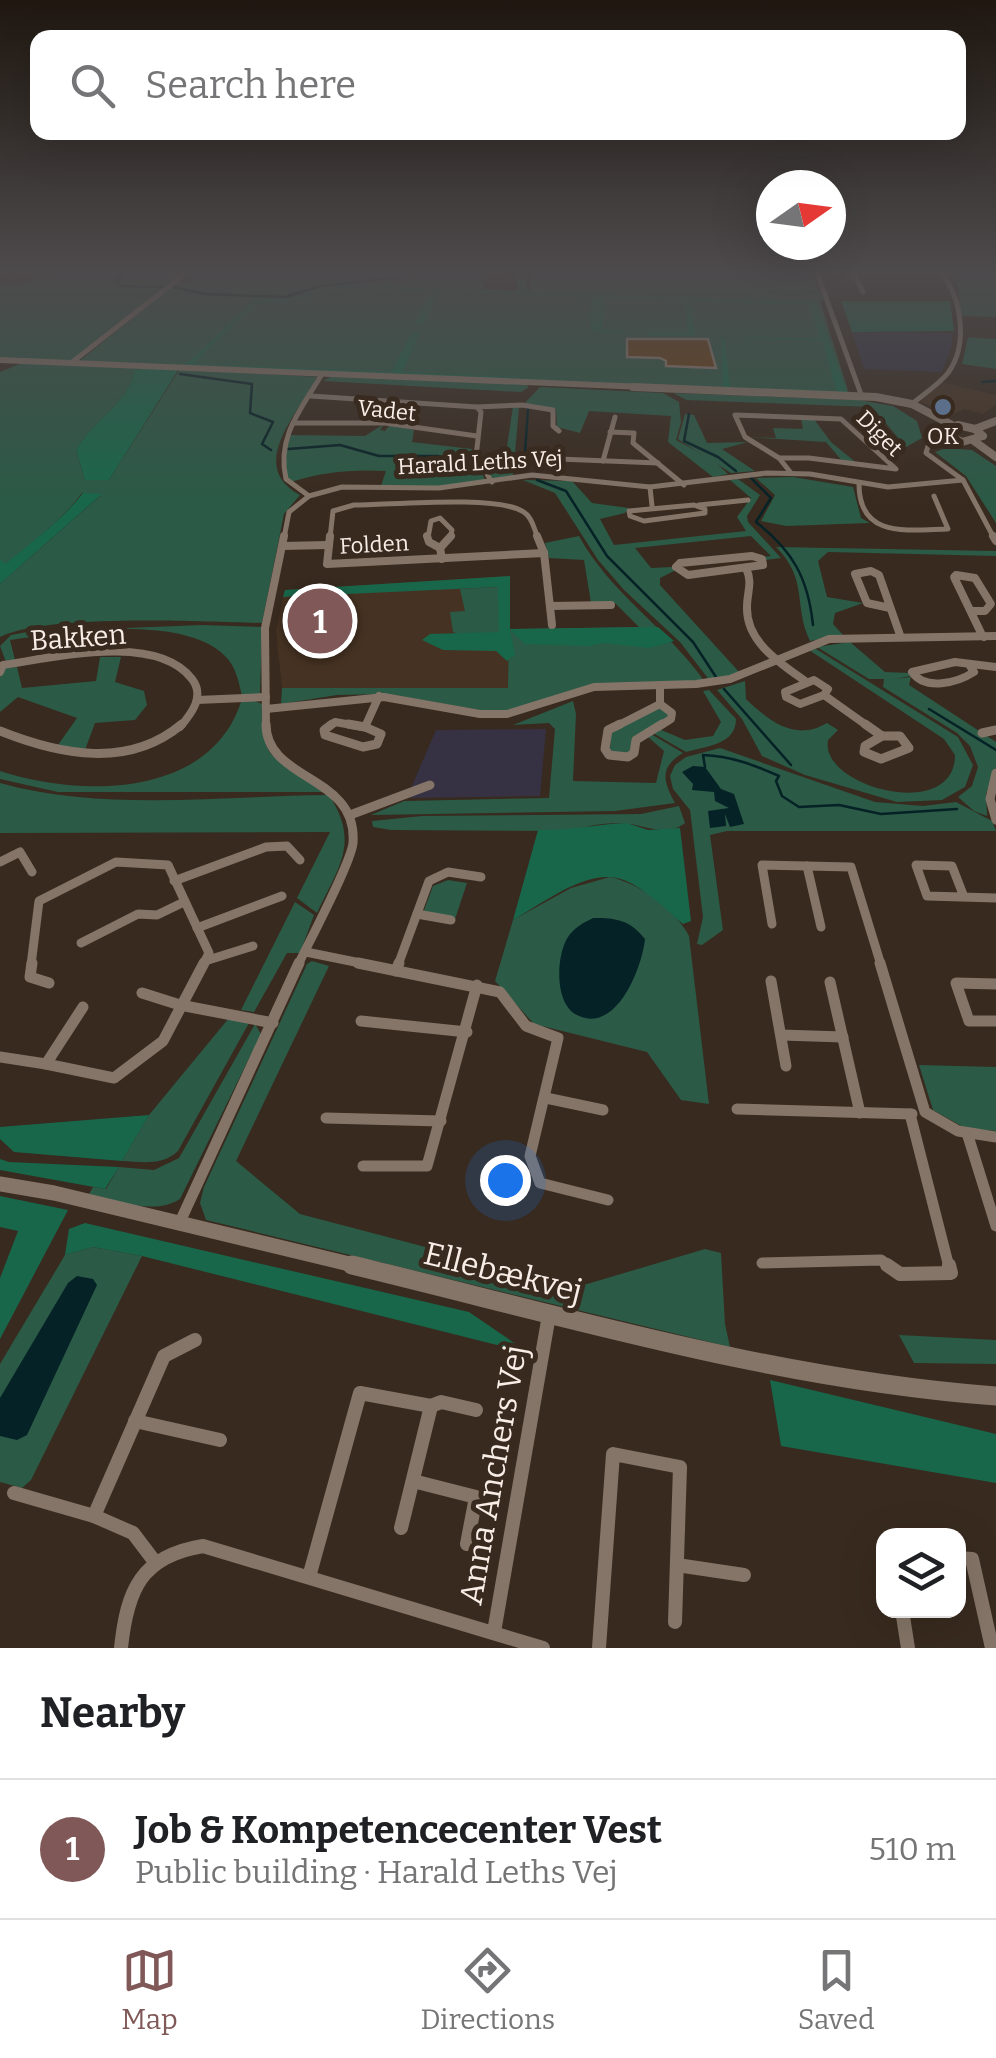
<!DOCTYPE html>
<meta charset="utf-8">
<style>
body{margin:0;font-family:Bitter,serif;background:#f6f6f6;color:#202124}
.controls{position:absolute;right:30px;bottom:30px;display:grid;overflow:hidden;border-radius:20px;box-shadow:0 10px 40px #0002}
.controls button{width:90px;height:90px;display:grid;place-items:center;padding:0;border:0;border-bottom:2px solid #e0e0e0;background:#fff;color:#202124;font:50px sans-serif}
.compass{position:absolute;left:756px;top:170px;width:90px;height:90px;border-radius:50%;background:#fff;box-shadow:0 10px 40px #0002;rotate:76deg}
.you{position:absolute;left:505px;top:1180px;width:35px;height:35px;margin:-25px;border:8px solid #fff;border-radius:50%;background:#1a73e8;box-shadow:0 0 0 15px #1a73e833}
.badge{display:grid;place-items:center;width:65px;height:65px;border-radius:50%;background:#805858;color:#fff;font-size:32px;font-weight:700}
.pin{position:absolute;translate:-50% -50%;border:5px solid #fff;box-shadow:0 2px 10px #0006}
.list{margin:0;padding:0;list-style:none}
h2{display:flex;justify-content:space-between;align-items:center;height:130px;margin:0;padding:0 40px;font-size:42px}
h2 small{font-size:32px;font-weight:400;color:#757577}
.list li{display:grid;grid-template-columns:65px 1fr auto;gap:30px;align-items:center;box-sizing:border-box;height:140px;padding:0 40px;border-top:2px solid #e0e0e0}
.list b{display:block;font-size:38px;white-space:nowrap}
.list p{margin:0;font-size:32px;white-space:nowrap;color:#757577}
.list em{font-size:32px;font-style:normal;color:#757577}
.icon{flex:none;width:55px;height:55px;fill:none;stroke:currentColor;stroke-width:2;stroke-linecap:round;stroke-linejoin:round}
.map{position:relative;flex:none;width:996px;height:1648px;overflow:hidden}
.search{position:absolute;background:#fff;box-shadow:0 10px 40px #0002;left:30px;right:30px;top:30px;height:110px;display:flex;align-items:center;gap:25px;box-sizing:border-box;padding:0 35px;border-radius:20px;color:#757577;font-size:38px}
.sheet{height:270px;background:#fff}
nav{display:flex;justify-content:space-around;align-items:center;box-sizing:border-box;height:140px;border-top:2px solid #e0e0e0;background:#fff;font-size:28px;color:#757577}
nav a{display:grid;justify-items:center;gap:5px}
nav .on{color:#805858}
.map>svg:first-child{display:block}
</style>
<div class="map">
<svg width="996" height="1648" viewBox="0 0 996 1648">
<rect width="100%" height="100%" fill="#382a1e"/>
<g fill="#453222">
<polygon points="942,382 996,395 996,404 983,414 964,409 952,415 920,402"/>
<polygon points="510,576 509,688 282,688 276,630 285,590"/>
</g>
<g fill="#363243">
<polygon points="852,332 952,333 952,345 942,372 864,369"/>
<polygon points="546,729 540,796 410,798 410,790 436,730"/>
</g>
<g fill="#2b5a46">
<polygon points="0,270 188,270 74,360 64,362 0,359 0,285 30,283 42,274 0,275"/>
<polygon points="193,270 489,270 483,289 530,291 530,270 809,270 824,300 820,301 849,394 78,362 178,282 191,282 191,278 184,278"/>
<polygon points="945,270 996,270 996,317 961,316 958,286"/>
<polygon points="968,337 996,339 996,369 962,364"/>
<path d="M22 363 135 368C127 406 94 418 76 450L85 480H109L180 369 317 377C298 414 246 466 300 495L284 514 262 623C203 622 49 613 0 637V584L100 496 82 493C61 521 32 543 4 565L0 559V372Z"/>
<polygon points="332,376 525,384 529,387 521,392 323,381"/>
<polygon points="540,387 663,393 679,402 681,422 676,440 713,460 728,474 713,477 668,442 671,416 589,411 580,433 557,427 556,409 524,404"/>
<polygon points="673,393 859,400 893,406 917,421 922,438 906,447 872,407 687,400"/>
<polygon points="513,406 519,407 513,476 492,478 479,454 506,454"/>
<polygon points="685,414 694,415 707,443 748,442 722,449 755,471 731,473 681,441 678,439"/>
<polygon points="801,418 813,418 831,442 859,465 843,462 826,442 748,437 776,438 773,428 803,429"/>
<path d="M384 424 380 430 385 431 390 425 414 430 412 442 472 449 485 480 453 486H381L386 471C353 469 322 472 291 482 279 469 285 451 287 435L365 436Z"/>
<polygon points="946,448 972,450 996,466 996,523 966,476 935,452"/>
<polygon points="793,477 853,487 861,518 870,523 786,526 761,521 775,495 756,478"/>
<polygon points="738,479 760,495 747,516 748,522 781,558 765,560 763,557 771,556 751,536 635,548 651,568 673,567 674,571 660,578 660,585 740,673 710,681 680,642 624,590 598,560 555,493 523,480 572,481 592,503 629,508 625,513 600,519 614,545 746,531 737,517 751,498 730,480"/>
<path d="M579 536C610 593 668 629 705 682L591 684 545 702 496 713 389 694 337 695 281 704 282 688H508L509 629 639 627 615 603H591L584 560 549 558 545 543Z"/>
<path d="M776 547 996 551V556L828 552 818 561 827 597 863 603 835 613 833 624 843 635 810 641C793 606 809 580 776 547Z"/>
<polygon points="499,587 499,632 463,636 453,632 450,612 465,611 460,589"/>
<path d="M202 625 262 627 260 695 242 696C238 679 236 666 223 654 179 614 65 632 10 640L15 660 6 662 0 646 11 635 27 632Z"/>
<polygon points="850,642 885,672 909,673 911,676 895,679 911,677 909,685 996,742 996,767 986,794 987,816 974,811 958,797 972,786 978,767 970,746 957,733 883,687 884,679 869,679 817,647"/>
<path d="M816 649 958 737 973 765 965 787 942 800 897 802 805 775 762 756 742 719 717 690 745 681 746 699C769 721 795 742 827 723L838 730 828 740C819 787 955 823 955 755L944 739 809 650Z"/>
<polygon points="100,657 121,657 115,682 144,691 147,705 135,720 95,723 85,750 58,745 77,718 18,697 0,712 0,677 4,668 17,667 22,688 96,681"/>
<path d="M709 690 736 719C736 745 706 746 686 752L653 733 659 729 685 740 713 736 721 722 703 691Z"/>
<path d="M255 701 262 704C259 775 287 754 324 792H58L0 779V771C79 797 209 799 241 702Z"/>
<path d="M573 701 576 714 573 781 656 783 664 751 647 736 651 734 683 753C658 768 664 782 675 803L615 811 371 815 404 801 549 798 555 729 549 723 513 725Z"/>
<polygon points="657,706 668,714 667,717 636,737 630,753 617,755 610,750 611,733"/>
<polygon points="720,748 875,802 923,806 956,802 992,821 996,831 727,831 710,835 723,930 702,945 697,944 703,917 690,810 673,789 670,776 675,765 686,757"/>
<path d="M0 783C105 812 221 796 329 795 360 843 339 866 317 913L297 898 330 832 0 833Z"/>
<path d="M679 806 685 823C666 838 643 824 622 823 604 823 589 825 573 831L391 830 373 827 372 821 422 816 641 814Z"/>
<path d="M610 877C639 883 676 910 689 936L709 1104 681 1100 647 1052 534 1024 495 981 513 920 571 888Z"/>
<polygon points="448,880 467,883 455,919 423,913 433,886"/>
<polygon points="295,902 314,915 300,953 287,953 254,1012 241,1010"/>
<polygon points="312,961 329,966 236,1161 300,1214 577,1287 705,1249 721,1253 725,1324 730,1347 206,1220 200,1203 204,1187 307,964"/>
<path d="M229 1018 249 1023 178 1151C163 1166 142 1162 122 1161L149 1115Z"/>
<path d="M255 1024 261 1034 180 1199C154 1216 116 1200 89 1194L93 1187 106 1189 119 1167 154 1170 179 1158Z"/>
<polygon points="919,1065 996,1067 996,1131 965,1128 933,1110"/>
<polygon points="93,1247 142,1256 31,1480 22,1488 0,1482 0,1364 65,1255"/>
<polygon points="899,1335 996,1340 996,1364 914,1363"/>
</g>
<g fill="#19674b">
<polygon points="516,275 525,275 528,292 816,301 847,393 723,388 721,339 725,341 730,387 837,391 822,341 702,337 820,338 808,305 691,302 695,336 647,335 647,332 688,333 684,301 606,299 602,330 642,334 591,332 591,298 440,292 424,324 415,324 430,292 325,287 306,300 257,304 193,364 392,372 411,333 420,333 402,372 594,381 184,366 257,297 289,298 337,285 518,291"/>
<polygon points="841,301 950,301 954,331 852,332"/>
<path d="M135 368 179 369 109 480H85L76 450C94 418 127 406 135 368Z"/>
<path d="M83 493 102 494 0 584V559L5 564C32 542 61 521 83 493Z"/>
<polygon points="510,576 510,629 658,627 674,641 649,648 604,643 588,646 525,644 510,630 515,655 507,661 496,651 443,650 422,640 430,634 499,632 498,587 283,597 285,590"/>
<path d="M627 823 648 830 680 828 691 921 683 924C665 909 646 889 624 880 589 866 542 904 513 920L538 830C569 831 596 824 627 823Z"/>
<polygon points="149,1115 122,1161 14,1152 0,1139 0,1127"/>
<polygon points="0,1159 9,1162 119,1167 105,1189 0,1170"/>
<polygon points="0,1196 68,1210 0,1339 0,1278 18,1231 0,1227"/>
<polygon points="85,1223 469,1312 529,1353 142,1256 93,1247 65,1255 69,1229"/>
<polygon points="770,1380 996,1434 996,1483 781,1446"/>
</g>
<g fill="#052226">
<polygon points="693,766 705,767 721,789 734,794 744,824 730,827 725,814 726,826 710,828 708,811 729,808 715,801 714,792 692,790 693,784 682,772"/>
<path d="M593 918C617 918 630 920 645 939 642 968 616 1035 577 1015 554 1004 556 955 568 937 574 928 583 923 593 918Z"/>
<polygon points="77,1276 93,1279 97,1285 27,1435 17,1440 0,1436 0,1398 68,1283"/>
</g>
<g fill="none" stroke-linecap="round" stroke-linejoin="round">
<g stroke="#052226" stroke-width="2.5">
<polyline points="118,270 122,272 117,282 120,286 164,287"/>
<polyline points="0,274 70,270"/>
<polyline points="173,287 205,294 285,297 320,286 393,278 414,270"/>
<polyline points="180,374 252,384 250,413 273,422 262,444 271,450"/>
<polyline points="982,382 996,381"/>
<polyline points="689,414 684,441 718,457 736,471"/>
<polyline points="288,449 340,445 379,456 438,456 476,468"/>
<polyline points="487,467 510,468"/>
<polyline points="524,467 528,409"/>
<path d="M751 478 771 498 756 522C793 551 808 578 813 625"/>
<polyline points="537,480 566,491 607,556 693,642 716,677"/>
<polyline points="724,689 791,765"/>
<polyline points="929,709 996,750"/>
<path d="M705 767 703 755C731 756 754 765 779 776L776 781 782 796 799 807 839 805 881 814 957 809"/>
</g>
</g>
<polygon fill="#6c3e0e" stroke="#907f72" stroke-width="2.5" points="627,339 708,339 716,368 666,366 666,361 660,358 627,357"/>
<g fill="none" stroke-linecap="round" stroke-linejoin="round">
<g stroke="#857568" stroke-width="5">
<polyline points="816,270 862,397"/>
<polyline points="852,270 863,292"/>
<polyline points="71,363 190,270"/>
<polyline points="311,396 477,407 481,412 476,457 492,482"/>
<path d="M912 404C924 394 938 385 948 373 969 344 962 294 938 270"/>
<polyline points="477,407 522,405 553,410 553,426 559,431"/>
<polygon points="735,415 841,419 896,469 809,458 779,458 745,437"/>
<polyline points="293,423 385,423 477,436"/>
<polyline points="610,432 634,433 633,443 684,485"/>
<polyline points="949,438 928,446 926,453 963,480 994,538"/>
<polyline points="779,458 791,473"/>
<polyline points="559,459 658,463"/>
<polyline points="603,461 615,417"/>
<path d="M859 484C859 539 908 530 948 529L934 496"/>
<polyline points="650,487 652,506"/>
<path d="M309 496 286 479C276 437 302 408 322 374"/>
<polygon points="694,505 705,509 705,513 644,521 630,516 629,511"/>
<polyline points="699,505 748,500"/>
<polyline points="284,538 289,512 309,496 342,487 439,488 532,475 650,487 767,473 810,474 888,487 963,480"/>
<path d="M330 538 333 511 354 505C392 505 493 495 522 511 532 516 534 529 538 538"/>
<polyline points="428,538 431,521 440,518 452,530 450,538"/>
</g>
<g stroke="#857568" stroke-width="8">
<polyline points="330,536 327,564 544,553"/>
<polyline points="427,536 429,542 440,548"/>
<polyline points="537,536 544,553"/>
<polyline points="993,536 996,541"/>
<polyline points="283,546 327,545"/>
<polyline points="440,548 442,559"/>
<polyline points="440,548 451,536"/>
<polyline points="544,553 552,625"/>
<polygon points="752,556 762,559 763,565 688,575 676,567 680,563"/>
<path d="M746 568C753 583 747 592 747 607 746 642 780 663 805 681"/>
<polyline points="551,606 611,605"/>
<polyline points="890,608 867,603 855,574 871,571 879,575 900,635"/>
<polyline points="971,611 985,611 991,604 975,578 956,575 954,577 982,635 984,637"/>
<path d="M970 666 974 672C957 683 925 691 912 672L955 662 996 667"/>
<path d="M0 672 3 665C52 658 156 632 192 679 205 696 192 713 180 727"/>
<polygon points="814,680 828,689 824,695 800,704 786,697 785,692"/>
<polyline points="660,687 660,704"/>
<polyline points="824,695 869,727"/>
<polyline points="197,700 266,697"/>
<polyline points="266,709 384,697 480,714 507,714 594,687 696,684 730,679 829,639 996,636"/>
<polyline points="266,727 265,628 284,536"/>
<polyline points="329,727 335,722 363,727"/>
<polyline points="365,727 379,696"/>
<polyline points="615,727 660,704"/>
<polyline points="658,727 671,719 672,713 660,704"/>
</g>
<g stroke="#857568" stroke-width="9">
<path d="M266 724C266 782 358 774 353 843 351 863 309 942 298 965"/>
<polyline points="332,724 324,730 325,735 363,747 377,744 381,734 365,727"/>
<polyline points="348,724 365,727"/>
<polyline points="620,724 608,730 605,749 609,755 628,757 634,753 636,740 662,724"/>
<polyline points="865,724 882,736"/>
<path d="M0 731C60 755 129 769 182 724"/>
<polyline points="982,733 996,730"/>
<polygon points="882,736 900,736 909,748 881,759 864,752 865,746"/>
<polyline points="996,773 990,799 996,820"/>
<polyline points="350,815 430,785"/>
<polyline points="0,862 20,852 32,872"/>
<polyline points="807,866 821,927"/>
<polyline points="174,881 266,847 287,846 300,860"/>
<polyline points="964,897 952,866 916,865 927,896 996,898"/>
<polyline points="417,914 451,920"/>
<polyline points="772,924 762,865 851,867 881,965"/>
<polyline points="197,928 282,896"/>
<polyline points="81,943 138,914 157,915 184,902"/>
<polyline points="306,952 370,965"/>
<polyline points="205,961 253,946"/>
<polyline points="31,965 39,901 116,862 168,865 209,953 203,965"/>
<polyline points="398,965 429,881 448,872 481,877"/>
</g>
<g stroke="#857568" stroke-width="11">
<polyline points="32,963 30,977 49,983"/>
<polyline points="358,963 500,992 526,1026 558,1038 530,1156 540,1183 608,1200"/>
<polyline points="880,963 925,1112 958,1131 996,1137"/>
<polyline points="396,971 399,963"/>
<polyline points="771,981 786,1066"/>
<polyline points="830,982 860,1113"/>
<polyline points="996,984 956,983 969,1021 996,1021"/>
<polyline points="142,993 180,1005 273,1023"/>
<polyline points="83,1007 46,1064 114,1078 163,1041 204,963"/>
<polyline points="361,1021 467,1032"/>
<polyline points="781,1035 843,1037"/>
<polyline points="0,1057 46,1064"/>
<polyline points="546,1098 603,1110"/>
<polyline points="737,1109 912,1114"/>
<polyline points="910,1114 949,1267"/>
<polyline points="326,1118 441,1121"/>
<polyline points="968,1136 996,1226"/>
<polyline points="363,1166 427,1166 477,985"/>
<polyline points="179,1224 299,963"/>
<polyline points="762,1263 881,1260 891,1267"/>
</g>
<g stroke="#857568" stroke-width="14">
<polyline points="887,1265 900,1274 951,1273 949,1265"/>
<polyline points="431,1406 441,1402 476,1410"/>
<polyline points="135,1421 220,1440"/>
<polyline points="413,1481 476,1497 467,1544"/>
<polyline points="14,1493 94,1516 133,1533 155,1562"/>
<polyline points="94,1516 164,1356 195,1340"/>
<polyline points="958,1558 972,1559 992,1648"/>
<polyline points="677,1565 744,1575"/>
<polyline points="309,1577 360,1393 431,1406 401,1528"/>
<polyline points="902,1610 908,1648"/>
<polyline points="494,1632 549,1315"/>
<path d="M121 1648C127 1590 141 1556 203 1546L543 1648"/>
<polyline points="599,1648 613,1454 680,1467 675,1622"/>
</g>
<polyline stroke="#857568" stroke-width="6" points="0,360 692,389"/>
<g stroke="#857568" stroke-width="8">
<polyline points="633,387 876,397 912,404 952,425"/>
<polygon points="958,425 975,429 983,436 962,442 942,432"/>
<polyline points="975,429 996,421"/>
<polyline points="974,441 996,457"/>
</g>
<polyline stroke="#857568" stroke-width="15" points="0,1184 54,1193 362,1267"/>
<path stroke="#857568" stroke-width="19" d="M352 1265C564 1316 777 1380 996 1396"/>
</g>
<linearGradient id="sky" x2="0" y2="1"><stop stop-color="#1f1710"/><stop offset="0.54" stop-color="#4d4a4c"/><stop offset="1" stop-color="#4d4a4c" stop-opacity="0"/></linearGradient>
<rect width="996" height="501" fill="url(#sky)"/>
<circle fill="#5c6f8a" stroke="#382a1e" stroke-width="4" cx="943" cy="407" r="10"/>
<g text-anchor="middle" stroke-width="10" stroke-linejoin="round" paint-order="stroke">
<g font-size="22" fill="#f8eee7" stroke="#382a1e">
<text transform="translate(387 410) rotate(6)" y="8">Vadet</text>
<text transform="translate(880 433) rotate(45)" y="8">Diget</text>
<text transform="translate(480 462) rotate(-3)" y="8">Harald Leths Vej</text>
<text transform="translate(374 544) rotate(-3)" y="8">Folden</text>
</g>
<g font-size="22" fill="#f8eee7" stroke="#382a1e">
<text x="943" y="444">OK</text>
</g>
<g font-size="28" fill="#f8eee7" stroke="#382a1e">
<text transform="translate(78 637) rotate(-4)" y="10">Bakken</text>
</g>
<g font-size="32" fill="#f8eee7" stroke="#382a1e">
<text transform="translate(503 1272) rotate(14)" y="11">Ellebækvej</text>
<text transform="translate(493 1475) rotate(-80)" y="11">Anna Anchers Vej</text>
</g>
</g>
</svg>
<div class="controls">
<button><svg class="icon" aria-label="layers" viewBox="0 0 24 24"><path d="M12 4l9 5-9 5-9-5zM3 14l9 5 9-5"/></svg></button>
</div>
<svg class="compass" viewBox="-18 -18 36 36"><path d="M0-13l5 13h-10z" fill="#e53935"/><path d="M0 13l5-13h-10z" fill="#757577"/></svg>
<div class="you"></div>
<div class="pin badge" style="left:320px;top:621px">1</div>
<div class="search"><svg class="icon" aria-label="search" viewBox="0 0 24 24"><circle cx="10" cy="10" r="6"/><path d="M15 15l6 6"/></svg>Search here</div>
</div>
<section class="sheet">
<h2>Nearby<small></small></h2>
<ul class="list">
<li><span class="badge">1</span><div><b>Job &amp; Kompetencecenter Vest</b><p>Public building · Harald Leths Vej</p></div><em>510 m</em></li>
</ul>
</section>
<nav>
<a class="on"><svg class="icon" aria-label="map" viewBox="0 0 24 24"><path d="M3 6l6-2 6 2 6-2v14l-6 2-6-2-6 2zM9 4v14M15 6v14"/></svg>Map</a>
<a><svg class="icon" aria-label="directions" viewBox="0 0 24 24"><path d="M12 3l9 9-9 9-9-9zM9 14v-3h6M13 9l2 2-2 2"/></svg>Directions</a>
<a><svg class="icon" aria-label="saved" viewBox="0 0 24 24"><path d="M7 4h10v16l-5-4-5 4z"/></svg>Saved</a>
</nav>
